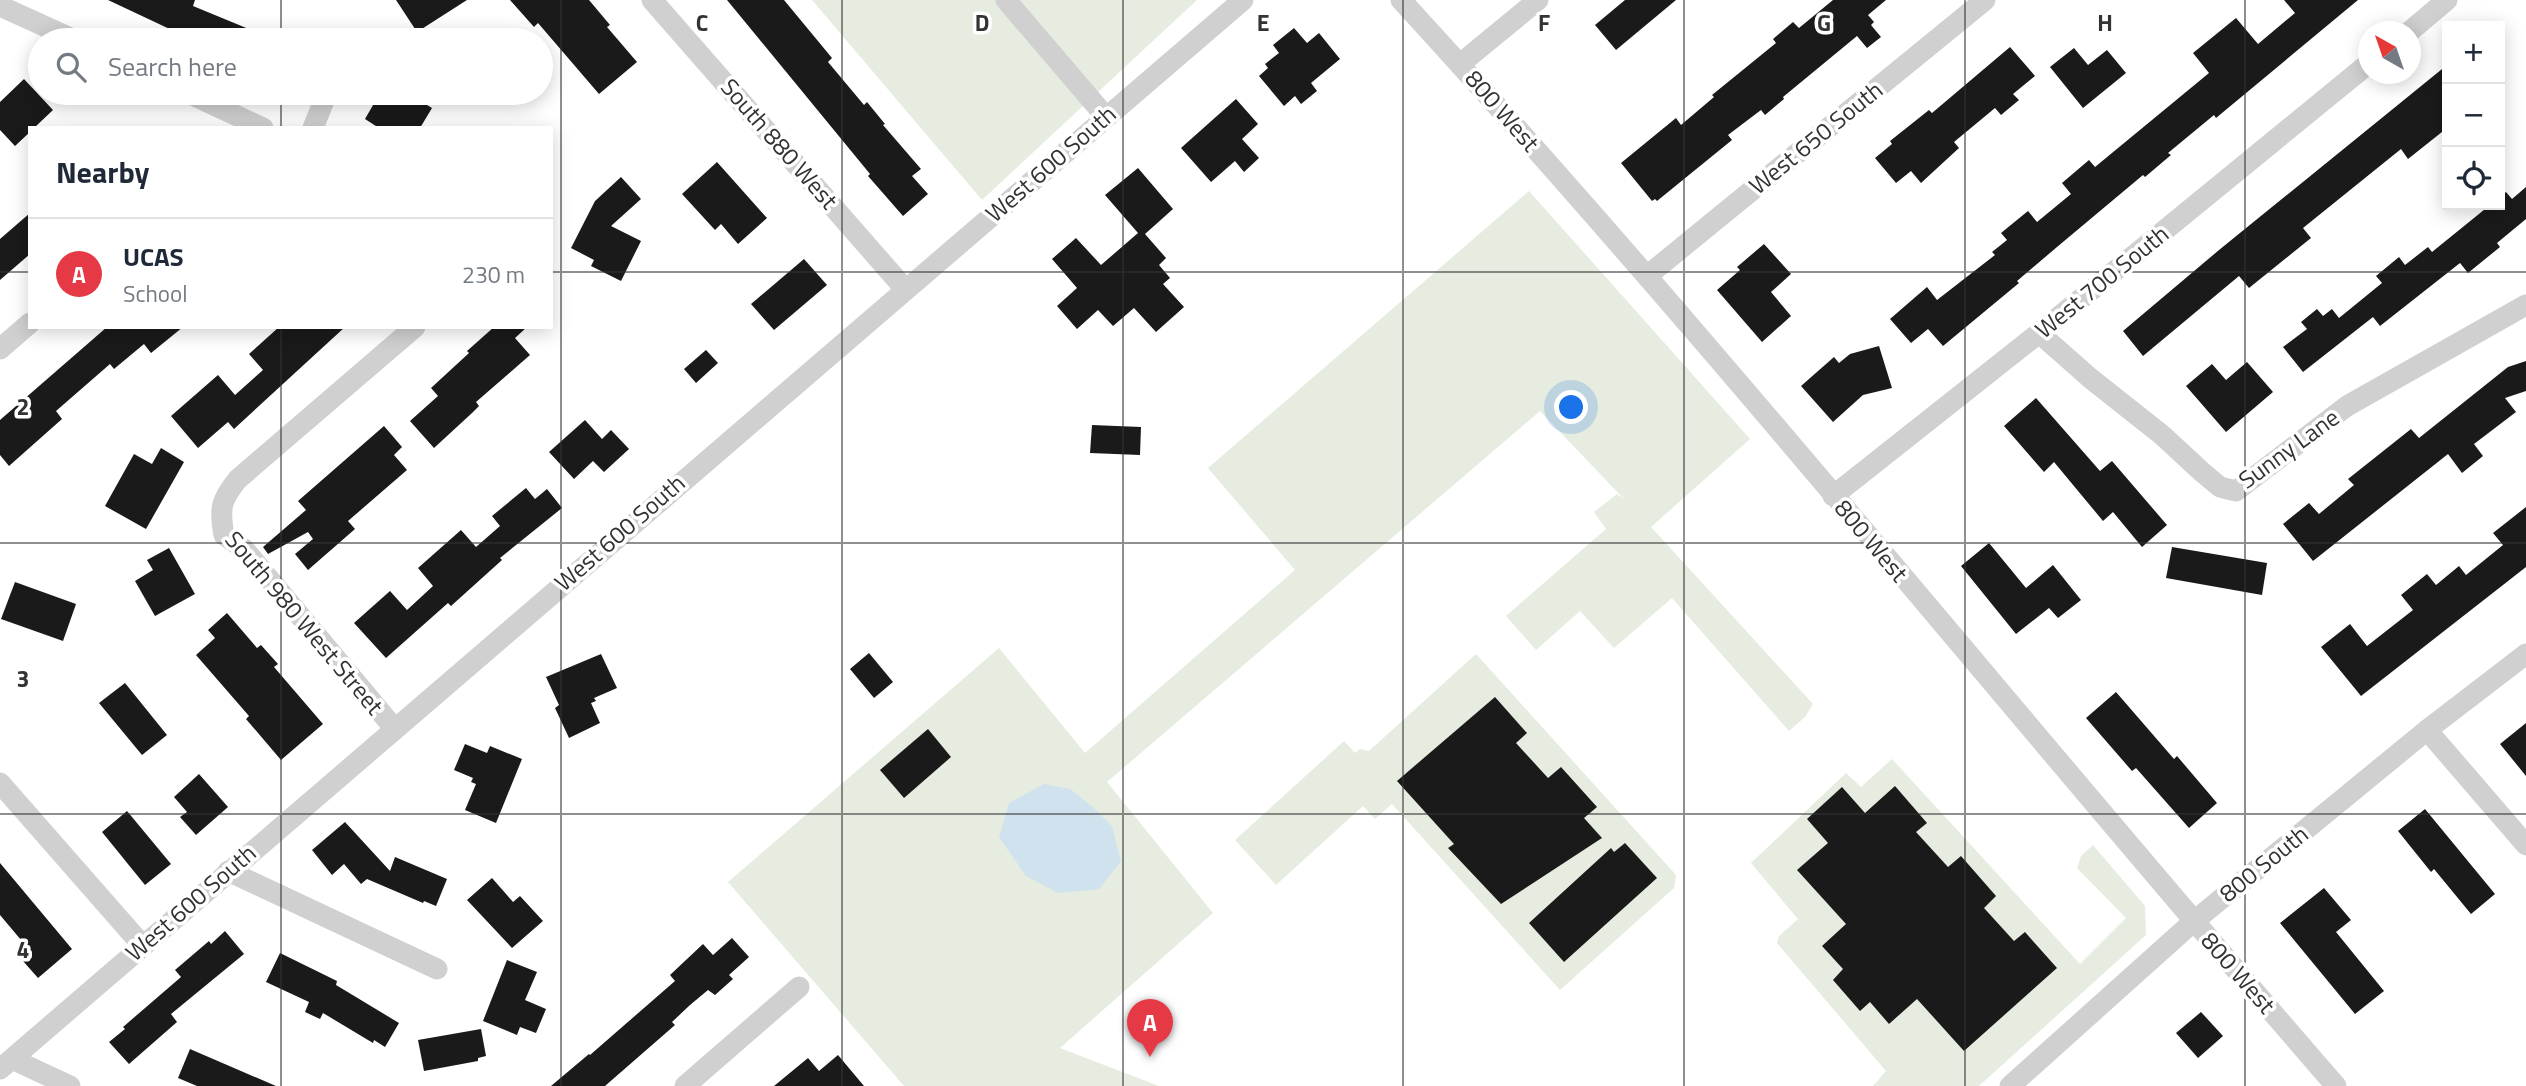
<!DOCTYPE html>
<meta charset="utf-8">
<style>
body{margin:0;font-family:"Titillium Web",sans-serif;background:#f2f2f3;color:#1f2937}
.controls{position:absolute;right:21px;top:21px;display:grid;overflow:hidden;border-radius:0px;box-shadow:0 4px 18px #0003}
.controls button{width:63px;height:63px;display:grid;place-items:center;padding:0;border:0;border-bottom:2px solid #e0e1e3;background:#fff;color:#1f2937;font:35px sans-serif}
.compass{position:absolute;left:2358px;top:21px;width:63px;height:63px;border-radius:50%;background:#fff;box-shadow:0 4px 18px #0003;rotate:320deg}
.you{position:absolute;left:1572px;top:408px;width:24px;height:24px;margin:-18px;border:5px solid #fff;border-radius:50%;background:#1a73e8;box-shadow:0 0 0 10px #1a73e833}
.badge{display:grid;place-items:center;width:46px;height:46px;border-radius:50%;background:#e63946;color:#fff;font-size:23px;font-weight:700}
.pin{position:absolute;translate:-50% -58px;filter:drop-shadow(0 2px 4px #0008)}
.pin::after{content:'';position:absolute;top:37px;width:24px;height:21px;background:inherit;clip-path:polygon(0 0,100% 0,50% 100%)}
.list{margin:0;padding:0;list-style:none}
h2{display:flex;justify-content:space-between;align-items:center;height:91px;margin:0;padding:0 28px;font-size:30px}
h2 small{font-size:23px;font-weight:400;color:#747a83}
.list li{display:grid;grid-template-columns:46px 1fr auto;gap:21px;align-items:center;box-sizing:border-box;height:112px;padding:0 28px;border-top:2px solid #e0e1e3}
.list b{display:block;font-size:26px;white-space:nowrap}
.list p{margin:0;font-size:23px;white-space:nowrap;color:#747a83}
.list em{font-size:23px;font-style:normal;color:#747a83}
.icon{flex:none;width:38px;height:38px;fill:none;stroke:currentColor;stroke-width:2;stroke-linecap:round;stroke-linejoin:round}
.map{position:relative;flex:none;width:2526px;height:1086px;overflow:hidden}
.search{position:absolute;background:#fff;box-shadow:0 4px 18px #0003;left:28px;top:28px;width:525px;height:77px;display:flex;align-items:center;gap:18px;box-sizing:border-box;padding:0 24px;border-radius:38px;color:#747a83;font-size:26px}
.panel{position:absolute;background:#fff;box-shadow:0 4px 18px #0003;left:28px;top:126px;width:525px;height:203px;border-radius:0px}
.map>svg:first-child{display:block}
</style>
<div class="map">
<svg width="2526" height="1086" viewBox="0 0 2526 1086">
<rect width="100%" height="100%" fill="#fff"/>
<g fill="#e6ecdf">
<polygon points="812,0 1197,0 982,200"/>
<polygon points="1529,191 1750,439 1651,527 1813,704 1805,717 1789,731 1672,598 1614,648 1580,611 1536,650 1506,616 1606,529 1594,512 1617,494 1624,499 1540,411 1107,782 1213,913 1060,1048 1159,1086 904,1086 728,882 999,648 1085,753 1295,570 1208,468"/>
<polygon points="1476,654 1676,875 1674,888 1560,990 1392,804 1375,819 1363,806 1276,885 1235,840 1344,741 1355,753 1360,749 1369,751"/>
<polygon points="1892,759 2080,964 2126,918 2077,868 2081,856 2093,845 2145,906 2146,935 1979,1086 1873,1086 1886,1071 1777,943 1779,936 1798,919 1751,863 1846,773 1861,787"/>
</g>
<polygon fill="#cfe2ee" points="1044,784 1070,789 1095,809 1112,826 1121,861 1099,889 1058,893 1026,876 999,837 1009,803"/>
<g fill="#1a1a1a">
<polygon points="108,0 195,0 193,6 275,40 193,40"/>
<polygon points="396,0 467,0 417,32"/>
<polygon points="510,0 589,0 610,25 607,27 637,62 599,94 538,23 534,27"/>
<polygon points="727,0 784,0 832,58 828,62 864,105 867,102 885,124 883,125 921,169 912,176 928,194 903,216 868,176 870,174"/>
<polygon points="1625,0 1676,0 1616,50 1595,25"/>
<polygon points="1833,0 1886,0 1868,15 1874,22 1871,25 1881,37 1867,48 1857,36 1783,97 1784,99 1765,115 1761,110 1728,135 1732,140 1657,201 1655,199 1652,201 1621,163 1676,118 1681,125 1714,97 1712,95 1776,43 1773,39 1793,22 1799,28"/>
<polygon points="2284,0 2358,0 2216,118 2214,115 2168,153 2171,155 2145,177 2143,175 2057,247 2017,281 2019,283 1943,346 1928,329 1911,343 1890,319 1927,287 1937,300 1995,255 1992,252 2007,240 2001,233 2028,211 2037,222 2071,194 2062,183 2089,160 2095,167 2209,73 2193,53 2236,18 2258,44 2295,13"/>
<polygon points="1294,28 1307,43 1319,33 1340,59 1311,83 1317,91 1301,104 1295,96 1284,106 1259,76 1268,68 1265,64 1279,53 1273,45"/>
<polygon points="2010,47 2035,76 2013,94 2019,100 2001,115 1995,108 1954,142 1959,148 1921,183 1911,171 1896,183 1875,158 1892,144 1890,141 1929,110 1932,113"/>
<polygon points="2074,48 2088,65 2107,50 2126,73 2083,108 2050,67"/>
<polygon points="2447,65 2447,128 2408,159 2401,149 2303,228 2311,238 2249,288 2239,276 2143,356 2123,331 2219,250"/>
<polygon points="24,79 53,110 34,128 30,128 30,132 15,146 0,130 0,102"/>
<polygon points="380,93 407,93 432,108 420,128 379,128 365,119"/>
<polygon points="1236,99 1258,124 1242,139 1259,158 1244,172 1235,161 1211,182 1181,148"/>
<polygon points="717,162 767,218 738,244 721,224 715,230 682,194"/>
<polygon points="1138,168 1173,209 1145,234 1166,258 1159,265 1170,278 1163,284 1184,307 1156,332 1134,308 1113,326 1098,310 1077,329 1057,306 1077,288 1052,259 1076,238 1101,265 1138,233 1105,195"/>
<polygon points="621,177 641,199 611,226 641,241 621,281 591,266 594,260 571,248 595,201"/>
<polygon points="2526,187 2526,219 2497,243 2500,247 2468,273 2460,263 2380,326 2373,317 2303,372 2283,347 2307,329 2301,322 2317,309 2323,316 2332,309 2339,318 2382,283 2376,276 2399,257 2405,265 2428,247 2432,252 2490,205 2500,205 2500,197 2506,192 2512,199"/>
<polygon points="30,213 30,254 0,280 0,239"/>
<polygon points="1764,244 1791,274 1771,292 1791,316 1762,342 1717,290 1740,270 1737,267"/>
<polygon points="804,259 827,285 774,330 751,304"/>
<polygon points="107,327 183,327 151,353 144,344 114,369 110,364 56,411 62,419 9,466 0,455 0,420"/>
<polygon points="279,327 345,327 234,429 228,422 198,448 171,416 218,375 235,395 263,370 249,354"/>
<polygon points="494,327 527,327 515,338 530,355 476,402 479,406 472,413 434,448 410,421 438,396 431,388 469,353 467,351"/>
<polygon points="1879,346 1892,388 1863,395 1833,422 1801,386 1834,357 1839,363 1850,354"/>
<polygon points="706,350 718,363 696,383 684,369"/>
<polygon points="2526,361 2526,391 2505,398 2516,412 2474,444 2483,456 2462,473 2448,454 2313,561 2283,524 2309,503 2319,514 2354,485 2348,479 2411,429 2419,438 2508,367"/>
<polygon points="2247,362 2273,392 2226,432 2186,386 2212,364 2226,380"/>
<polygon points="2036,398 2100,471 2112,461 2167,525 2142,547 2113,512 2103,521 2054,462 2044,472 2004,426"/>
<polygon points="585,420 602,439 611,430 629,449 604,472 593,461 574,479 549,452"/>
<polygon points="1092,425 1141,427 1140,455 1090,453"/>
<polygon points="384,426 402,447 394,455 407,470 348,521 355,529 308,570 295,554 313,539 308,532 268,554 263,547 306,510 298,501"/>
<polygon points="161,448 184,462 146,529 105,506 134,454 152,464"/>
<polygon points="526,488 535,499 547,489 562,508 500,558 502,560 451,606 448,603 386,658 354,623 390,591 407,610 433,586 418,568 461,530 476,547 500,526 492,516"/>
<polygon points="2526,507 2526,567 2361,696 2321,647 2350,624 2367,646 2413,610 2401,595 2427,574 2436,585 2459,566 2466,575 2503,545 2493,533"/>
<polygon points="1989,543 2026,588 2053,565 2081,600 2058,618 2049,608 2016,634 1961,566"/>
<polygon points="2172,547 2267,563 2262,595 2166,578"/>
<polygon points="169,548 195,594 155,616 135,581 153,570 147,560"/>
<polygon points="15,582 76,604 63,641 1,619"/>
<polygon points="227,613 257,648 261,645 278,664 274,667 323,724 281,760 246,719 249,716 196,655 215,638 208,630"/>
<polygon points="869,653 893,682 874,698 850,669"/>
<polygon points="601,654 617,688 594,698 596,701 591,703 600,723 569,738 555,708 559,705 546,677"/>
<polygon points="125,683 167,735 142,755 99,703"/>
<polygon points="2116,692 2174,759 2177,756 2217,803 2189,828 2136,768 2132,771 2086,718"/>
<polygon points="1495,697 1527,733 1516,743 1548,778 1561,767 1597,807 1584,818 1602,838 1501,904 1448,848 1454,844 1397,781"/>
<polygon points="2526,723 2526,776 2500,744"/>
<polygon points="928,729 951,757 904,798 880,770"/>
<polygon points="465,744 487,753 490,746 522,759 496,823 465,810 476,784 471,782 473,778 454,770"/>
<polygon points="199,774 228,807 196,835 180,817 187,812 174,797"/>
<polygon points="1895,786 1927,823 1916,832 1948,867 1961,856 1996,896 1984,908 2014,941 2025,932 2057,968 1964,1051 1917,999 1889,1024 1870,1002 1860,1011 1833,980 1843,969 1822,946 1846,924 1797,870 1828,843 1807,819 1842,787 1865,813"/>
<polygon points="2425,809 2495,894 2471,914 2434,869 2431,872 2398,831"/>
<polygon points="127,811 171,864 145,885 102,832"/>
<polygon points="345,822 390,871 395,857 447,879 436,906 424,901 423,903 367,879 361,884 344,864 332,875 312,850"/>
<polygon points="1625,843 1657,878 1564,962 1529,923 1611,848 1614,852"/>
<polygon points="0,863 72,949 38,978 23,961 32,953 0,915"/>
<polygon points="492,878 513,902 520,896 543,921 512,948 467,900"/>
<polygon points="2324,888 2351,920 2336,932 2384,991 2355,1014 2280,923"/>
<polygon points="225,931 244,954 171,1014 177,1022 129,1064 109,1042 125,1029 123,1027 181,977 175,970 209,941 211,944"/>
<polygon points="732,938 749,957 729,975 733,979 715,995 708,990 690,1005 672,1022 675,1025 605,1086 551,1086 589,1054 590,1055 675,981 670,975 703,944 713,955"/>
<polygon points="280,953 337,981 336,985 399,1023 385,1047 374,1040 373,1043 323,1013 320,1019 305,1012 309,1002 266,982"/>
<polygon points="507,960 537,972 525,1000 546,1009 536,1033 520,1027 517,1035 483,1021"/>
<polygon points="2201,1012 2223,1036 2198,1058 2176,1033"/>
<polygon points="481,1029 486,1056 478,1058 478,1061 424,1071 418,1040"/>
<polygon points="190,1049 276,1086 197,1086 178,1078"/>
<polygon points="838,1055 864,1086 774,1086 808,1058 819,1071"/>
</g>
<g fill="none" stroke-linecap="round" stroke-linejoin="round">
<g stroke="#d0d0d0" stroke-width="21">
<polyline points="652,0 905,289"/>
<polyline points="1006,0 1106,117"/>
<path d="M1401 0C1724 352 2023 726 2336 1086"/>
<polyline points="0,6 75,40"/>
<polyline points="2409,32 2447,0"/>
<polyline points="1460,64 1538,0"/>
<polyline points="188,93 263,128"/>
<polyline points="313,128 327,93"/>
<polyline points="1647,276 1985,0"/>
<polyline points="2039,333 2090,378 2162,435 2202,472 2220,487 2236,491 2347,406 2526,305"/>
<polyline points="0,349 30,323"/>
<polyline points="1833,496 2039,333 2368,64"/>
<path d="M394 728 244 549 224 535C219 508 221 500 238 479L415 327"/>
<polyline points="2427,730 2526,845"/>
<polyline points="0,783 142,945"/>
<polyline points="228,871 437,969"/>
<polyline points="12,1059 70,1086"/>
<polyline points="0,1069 1243,0"/>
<polyline points="685,1086 799,987"/>
<polyline points="2010,1086 2193,922 2427,730 2526,654"/>
</g>
</g>
<path fill="none" stroke="#333" stroke-width="2" stroke-opacity="0.55" d="M281 0V40M561 0V1086M842 0V1086M1123 0V1086M1403 0V1086M1684 0V1086M1965 0V1086M2245 0V1086M281 93V128M0 272H30M551 272H2526M281 327V1086M0 543H2526M0 814H2526"/>
<g text-anchor="middle" stroke-width="7" stroke-linejoin="round" paint-order="stroke">
<g font-size="24" fill="#333" stroke="#fff">
<text transform="translate(1502 111) rotate(49)" y="8">800 West</text>
<text transform="translate(1816 138) rotate(-39)" y="8">West 650 South</text>
<text transform="translate(779 144) rotate(49)" y="8">South 880 West</text>
<text transform="translate(1051 164) rotate(-41)" y="8">West 600 South</text>
<text transform="translate(2102 282) rotate(-39)" y="8">West 700 South</text>
<text transform="translate(2289 449) rotate(-36)" y="8">Sunny Lane</text>
<text transform="translate(620 533) rotate(-41)" y="8">West 600 South</text>
<text transform="translate(1871 541) rotate(50)" y="8">800 West</text>
<text transform="translate(304 623) rotate(50)" y="8">South 980 West Street</text>
<text transform="translate(2264 864) rotate(-39)" y="8">800 South</text>
<text transform="translate(191 903) rotate(-41)" y="8">West 600 South</text>
<text transform="translate(2238 973) rotate(49)" y="8">800 West</text>
</g>
</g>
<g font-size="23" text-anchor="middle" font-weight="bold" fill="#333" stroke="#fff" stroke-width="7" stroke-linejoin="round" paint-order="stroke">
<text x="702" y="31">C</text>
<text x="982" y="31">D</text>
<text x="1263" y="31">E</text>
<text x="1544" y="31">F</text>
<text x="1824" y="31">G</text>
<text x="2105" y="31">H</text>
<text x="23" y="415">2</text>
<text x="23" y="687">3</text>
<text x="23" y="958">4</text>
</g>
</svg>
<div class="controls">
<button>+</button>
<button>−</button>
<button><svg class="icon" aria-label="locate" viewBox="0 0 24 24"><circle cx="12" cy="12" r="6"/><path d="M12 2v4M12 18v4M2 12h4M18 12h4"/></svg></button>
</div>
<svg class="compass" viewBox="-18 -18 36 36"><path d="M0-13l5 13h-10z" fill="#e53935"/><path d="M0 13l5-13h-10z" fill="#747a83"/></svg>
<div class="you"></div>
<div class="pin badge" style="left:1150px;top:1057px">A</div>
<div class="search"><svg class="icon" aria-label="search" viewBox="0 0 24 24"><circle cx="10" cy="10" r="6"/><path d="M15 15l6 6"/></svg>Search here</div>
<section class="panel">
<h2>Nearby<small></small></h2>
<ul class="list">
<li><span class="badge">A</span><div><b>UCAS</b><p>School</p></div><em>230 m</em></li>
</ul>
</section>
</div>
